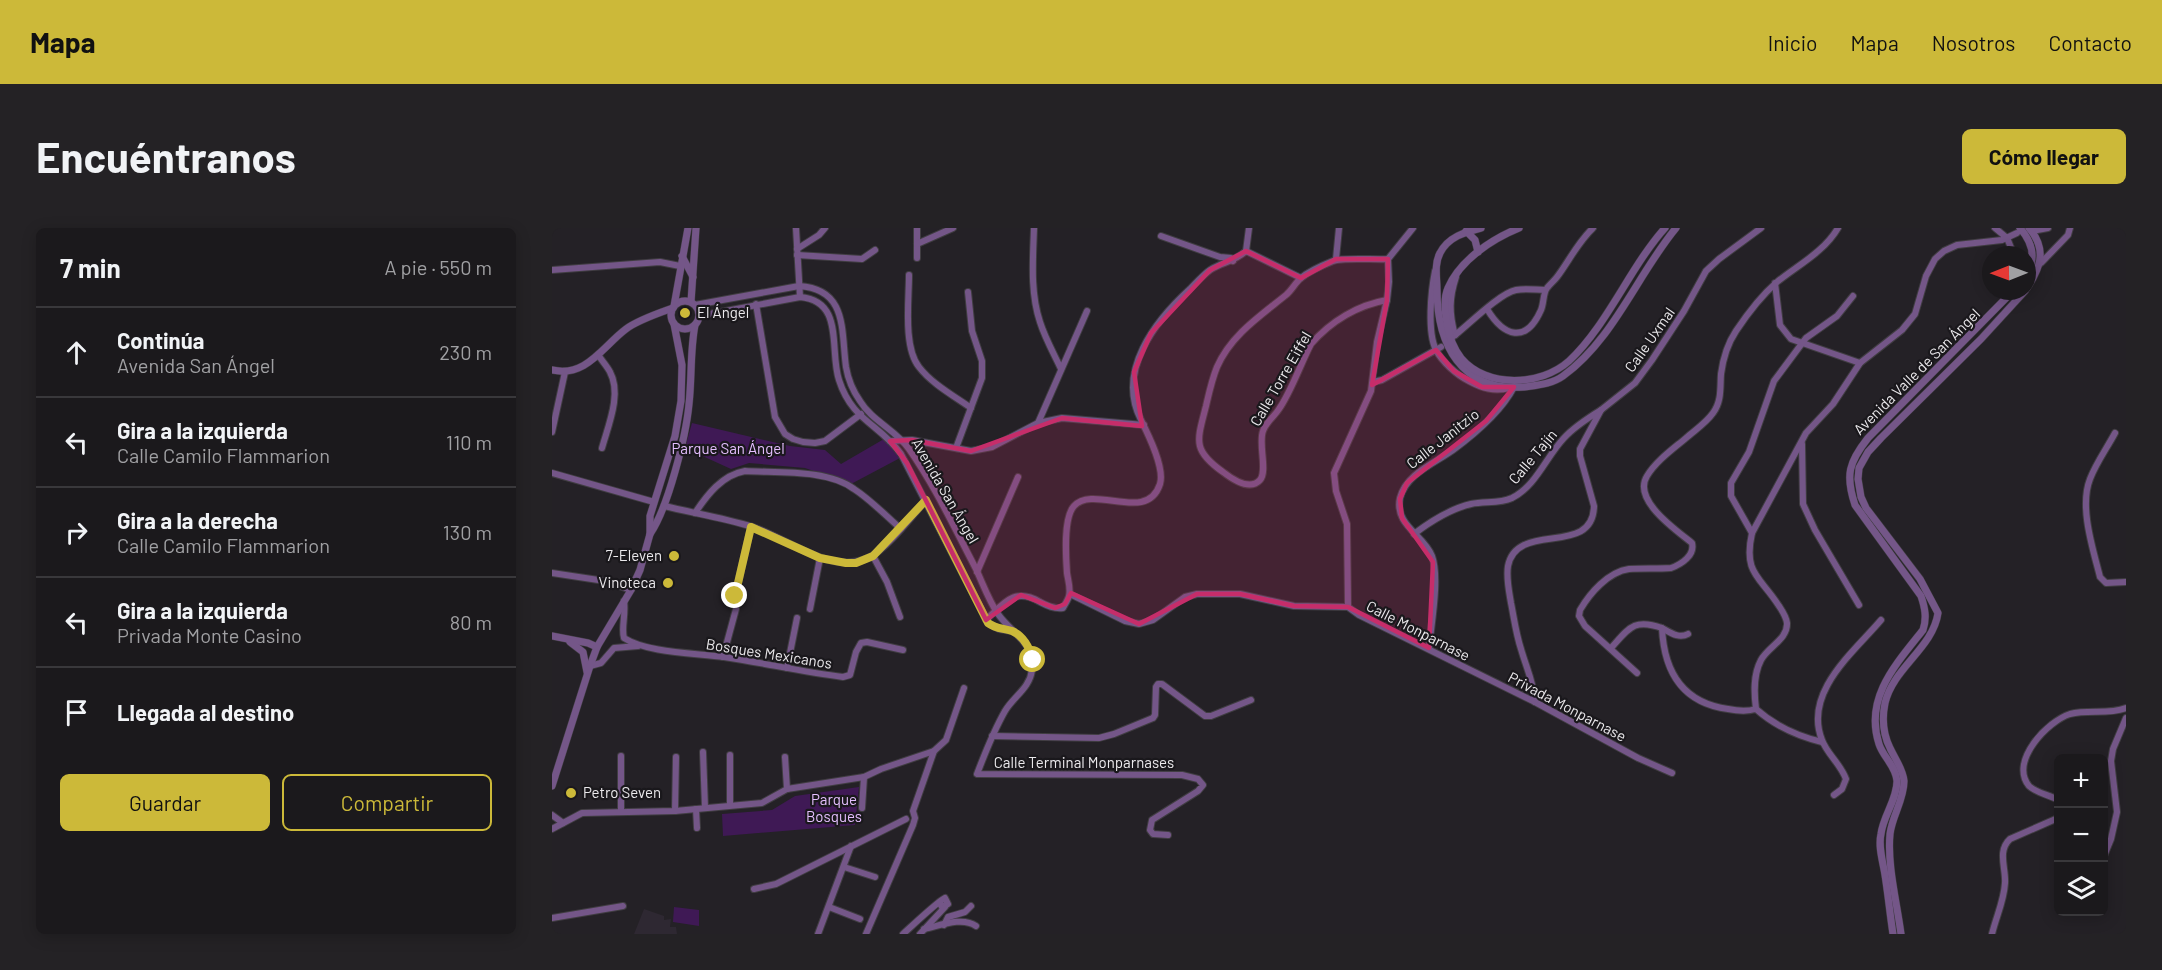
<!DOCTYPE html>
<html lang="es">
<meta charset="utf-8">
<style>
body{margin:0;font-family:Barlow,sans-serif;background:#242225;color:#f1f3f6}
.controls{position:absolute;right:18px;bottom:18px;display:grid;overflow:hidden;border-radius:9px;box-shadow:0 3px 15px #0003}
.controls button{width:54px;height:54px;display:grid;place-items:center;padding:0;border:0;border-bottom:2px solid #39383b;background:#1b191c;color:#f1f3f6;font:30px sans-serif}
.compass{position:absolute;left:1430px;top:18px;width:54px;height:54px;border-radius:50%;background:#1b191c;box-shadow:0 3px 15px #0003;rotate:269deg}
.stop{position:absolute;width:18px;height:18px;margin:-14px;border:4px solid #ccb939;border-radius:50%;background:#fff}
.stop.end{background:#ccb939;border-color:#fff;box-shadow:0 2px 6px #0008}
.list{margin:0;padding:0;list-style:none}
h2{display:flex;justify-content:space-between;align-items:center;height:78px;margin:0;padding:0 24px;font-size:26px}
h2 small{font-size:20px;font-weight:400;color:#a0a0a3}
.list li{display:grid;grid-template-columns:39px 1fr auto;gap:18px;align-items:center;box-sizing:border-box;height:90px;padding:0 24px;border-top:2px solid #39383b}
.list b{display:block;font-size:22px;white-space:nowrap}
.list p{margin:0;font-size:20px;white-space:nowrap;color:#a0a0a3}
.list em{font-size:20px;font-style:normal;color:#a0a0a3}
.actions{display:flex;gap:12px;padding:18px 24px}
.actions a{flex:1;padding:14px 0;border:2px solid #ccb939;border-radius:9px;text-align:center;font-size:21px;color:#ccb939}
.actions .main{background:#ccb939;color:#111}
.icon{flex:none;width:33px;height:33px;fill:none;stroke:currentColor;stroke-width:2;stroke-linecap:round;stroke-linejoin:round}
.map{position:relative;flex:none;width:1574px;height:706px;overflow:hidden;border-radius:9px}
header{display:flex;align-items:center;gap:36px;box-sizing:border-box;height:84px;padding:0 30px;background:#ccb939;color:#111}
header strong{font-size:28px}
nav{display:flex;gap:33px;margin-inline-start:auto;font-size:21px}
.intro{display:flex;align-items:center;justify-content:space-between;box-sizing:border-box;height:144px;padding:0 36px}
h1{margin:0;font-size:42px}
.button{padding:15px 27px;border-radius:9px;background:#ccb939;color:#111;font-size:21px;font-weight:700}
main{display:flex;gap:36px;padding:0 36px}
aside{flex:1;background:#1b191c;border-radius:9px;box-shadow:0 3px 15px #0003}
.map>svg:first-child{display:block}
</style>
<header>
<strong>Mapa</strong>
<nav><a>Inicio</a><a>Mapa</a><a>Nosotros</a><a>Contacto</a></nav>
</header>
<div class="intro"><h1>Encuéntranos</h1><a class="button">Cómo llegar</a></div>
<main>
<aside>
<h2>7 min<small>A pie · 550 m</small></h2>
<ul class="list">
<li><svg class="icon" aria-label="ahead" viewBox="0 0 24 24"><path d="M12 20V5M6 11l6-6 6 6"/></svg><div><b>Continúa</b><p>Avenida San Ángel</p></div><em>230 m</em></li>
<li><svg class="icon" aria-label="left" viewBox="0 0 24 24"><path d="M17 20v-9H6M10 6l-5 5 5 5"/></svg><div><b>Gira a la izquierda</b><p>Calle Camilo Flammarion</p></div><em>110 m</em></li>
<li><svg class="icon" aria-label="right" viewBox="0 0 24 24"><path d="M7 20v-9h11M14 6l5 5-5 5"/></svg><div><b>Gira a la derecha</b><p>Calle Camilo Flammarion</p></div><em>130 m</em></li>
<li><svg class="icon" aria-label="left" viewBox="0 0 24 24"><path d="M17 20v-9H6M10 6l-5 5 5 5"/></svg><div><b>Gira a la izquierda</b><p>Privada Monte Casino</p></div><em>80 m</em></li>
<li><svg class="icon" aria-label="arrive" viewBox="0 0 24 24"><path d="M6 21V4h12l-3 4 3 4H6"/></svg><div><b>Llegada al destino</b></div></li>
</ul>
<div class="actions"><a class="main">Guardar</a><a>Compartir</a></div>
</aside>
<div class="map">
<svg width="1574" height="706" viewBox="0 0 1574 706">
<rect width="100%" height="100%" fill="#242126"/>
<polygon fill="#2e2832" points="92,681 112,688 112,692 119,691 118,699 124,699 125,706 82,706"/>
<g fill="#3f1955">
<polygon points="140,195 238,218 273,222 289,236 332,211 348,230 299,256 253,240 197,235 179,241 133,220"/>
<polygon points="307,559 303,597 171,608 170,586 220,582 243,568"/>
<polygon points="122,679 147,682 147,698 121,694"/>
</g>
<g fill="none" stroke-linecap="round" stroke-linejoin="round">
<g stroke="#403d42" stroke-width="8">
<g id="minor">
<polyline points="244,0 248,69"/>
<polyline points="365,0 365,30"/>
<path d="M482 0C481 31 478 64 488 94 493 110 502 126 509 141"/>
<polyline points="1443,0 1455,10 1462,27"/>
<polyline points="1480,3 1496,0"/>
<polyline points="609,8 668,29 679,30 681,33"/>
<polyline points="365,16 401,0"/>
<polyline points="245,21 267,7 273,0"/>
<polyline points="694,23 749,50"/>
<polyline points="245,27 310,31 323,22"/>
<polyline points="784,31 787,0"/>
<polyline points="1489,35 1516,7 1518,0"/>
<polyline points="0,42 108,34 128,38"/>
<path d="M883 43C879 63 875 104 884 122 890 134 905 147 917 153 930 160 942 164 957 160"/>
<path d="M357 47C357 72 351 119 367 139 380 156 402 168 419 180"/>
<polyline points="1223,55 1228,97 1239,111 1308,135"/>
<path d="M835 72C806 77 779 93 759 116 749 135 739 164 727 181 722 189 714 194 711 203 706 216 716 243 708 252 698 263 680 251 671 244 640 222 645 213 654 178 657 165 660 151 665 139 679 107 708 88 734 67 740 62 743 55 749 50 757 43 771 37 781 33 790 29 824 32 836 31L861 0"/>
<polyline points="204,76 223,189 233,206 241,211 251,214 263,215 273,213 309,186"/>
<path d="M143 77 247 58C296 61 289 103 294 139 296 151 301 163 308 173 320 193 344 202 357 221 383 258 403 301 424 341 431 356 437 373 446 386 460 406 484 415 480 442 478 460 461 469 453 483 441 504 433 525 425 546L630 547 646 551 651 557 646 563 600 592 598 602 601 606 616 607"/>
<path d="M935 81C952 109 974 116 989 82 992 75 991 65 995 60 998 56 1002 53 1005 49 1017 33 1026 14 1041 0"/>
<path d="M147 88 248 69C293 73 277 122 287 152 300 193 328 196 349 226L436 395 447 401 460 403"/>
<path d="M903 107C897 86 897 70 904 49"/>
<path d="M902 108C916 97 948 65 964 62 974 60 984 62 993 62"/>
<path d="M47 128C50 133 55 138 58 144 70 166 56 198 50 220"/>
<polyline points="821,154 830,152 889,119"/>
<polyline points="486,195 535,83"/>
<polyline points="0,204 13,144"/>
<path d="M1563 205C1555 220 1544 235 1538 251 1527 279 1541 321 1548 349L1554 355 1574 354"/>
<polyline points="338,213 360,212 419,223 440,219 486,195 510,190 592,197"/>
<polyline points="1250,216 1251,276 1263,302 1307,377"/>
<polyline points="404,220 430,150 430,133 420,103 416,64"/>
<polyline points="0,245 102,274"/>
<path d="M112 278C141 285 172 290 201 299 237 311 278 347 316 330 334 322 360 288 374 272"/>
<path d="M143 285C155 267 170 247 193 243 225 245 276 241 302 261 319 272 333 287 349 301"/>
<polyline points="1200,305 1179,268 1179,255 1197,224 1222,153 1254,110 1285,88 1301,68"/>
<path d="M862 306C879 293 898 281 919 276 933 273 947 276 960 270 984 258 994 229 1012 210 1022 199 1036 190 1049 182"/>
<polyline points="321,328 335,354 348,389"/>
<polyline points="425,344 466,249"/>
<polyline points="0,345 53,353 79,362"/>
<polyline points="518,366 573,393 587,396 601,392 633,369 645,366 688,366 742,378 796,379 807,387 983,474 1086,530 1120,545"/>
<polyline points="183,368 199,299"/>
<path d="M72 373C74 387 69 400 72 410 95 425 144 425 172 429 212 435 251 444 291 449L298 447 304 424 309 415 315 414 351 422"/>
<polyline points="796,379 795,296 784,263 782,245 819,163 825,114 835,72 837,54 836,31"/>
<polyline points="258,381 268,330"/>
<path d="M434 392C452 375 462 359 488 374 496 378 502 381 511 380 513 376 516 372 517 368 519 361 516 352 515 345 514 330 511 290 522 278 542 256 595 296 608 256 613 240 596 206 589 192 564 143 603 93 638 61 644 55 651 47 658 42 670 34 682 34 694 23L697 0"/>
<path d="M1110 400C1119 405 1127 411 1136 406"/>
<path d="M877 420C879 397 888 350 880 328 872 307 842 297 848 270 854 246 883 235 901 222 924 205 949 184 962 159"/>
<path d="M1059 420C1077 400 1082 390 1110 400 1112 444 1131 475 1176 481 1186 483 1194 484 1204 481 1223 498 1245 508 1270 514"/>
<polyline points="171,429 184,381"/>
<polyline points="38,438 49,435 62,420 86,418"/>
<polyline points="235,440 245,390"/>
<path d="M1085 445 1033 398 1027 388 1028 382C1038 365 1056 344 1077 341 1091 340 1105 341 1119 340 1130 336 1143 327 1140 315 1124 302 1080 272 1095 248 1104 233 1121 221 1134 210 1143 202 1154 195 1161 185 1170 173 1168 159 1169 146 1171 131 1176 115 1184 103 1196 85 1209 68 1225 54 1246 37 1272 24 1286 0"/>
<path d="M983 474C982 455 974 439 969 421 964 406 962 390 959 375 957 363 954 350 956 338 965 292 1041 330 1042 278L1028 228V221L1049 182 1083 155 1100 132 1132 83 1154 43 1167 31 1209 0"/>
<path d="M1204 481C1202 465 1201 447 1209 432 1216 419 1236 411 1235 395 1234 388 1231 384 1227 378 1208 348 1191 346 1200 305L1254 205 1281 176 1308 135 1350 102 1363 86 1374 48 1383 31 1392 23 1405 17 1450 12 1465 5"/>
<polyline points="440,508 547,510 562,506 601,490 603,487 604,459 606,456 610,456 653,488 659,488 699,472"/>
<polyline points="151,524 153,580"/>
<polyline points="233,529 235,561"/>
<path d="M1282 567 1290 561 1294 551C1288 535 1275 526 1270 512 1251 464 1302 424 1329 392"/>
<path d="M1506 572C1498 567 1484 565 1477 558 1457 533 1496 493 1518 486 1537 481 1556 487 1574 480"/>
<polyline points="178,577 178,527"/>
<polyline points="310,580 312,549"/>
<polyline points="144,581 145,600"/>
<polyline points="123,583 124,529"/>
<polyline points="69,584 69,528"/>
<polyline points="0,587 11,595"/>
<polyline points="0,601 30,585 123,583 210,575 235,561 312,549 329,541 382,523"/>
<polyline points="1552,628 1559,611 1565,584 1559,533 1561,521 1574,490"/>
<polyline points="292,639 323,649"/>
<polyline points="202,661 224,656 354,591"/>
<polyline points="277,679 308,691"/>
<polyline points="0,690 71,678"/>
<polyline points="392,697 396,689 413,684 419,678"/>
<path d="M372 701C387 698 410 688 424 698"/>
<polyline points="266,706 299,618"/>
<polyline points="314,706 361,597 363,590 361,583 382,523 394,512 412,460"/>
<path d="M351 706C360 698 385 674 393 670L396 676 390 679 387 674"/>
<polyline points="368,706 393,679"/>
<path d="M1440 706C1444 689 1452 673 1453 655 1454 640 1445 623 1458 611L1506 590"/>
</g>
</g>
<g stroke="#403d42" stroke-width="8">
<g id="tertiary">
<path d="M929 0C913 4 896 9 888 25 882 36 885 50 885 61 885 116 909 164 972 159 985 157 1000 156 1011 148 1062 111 1085 47 1124 0"/>
<path d="M967 0C940 11 908 32 896 60 891 71 893 85 895 96 897 108 902 121 909 130 935 161 989 158 1017 133 1055 98 1078 39 1113 0"/>
<path d="M1468 0C1479 13 1485 29 1475 44"/>
<polyline points="914,3 923,12 926,24"/>
<polyline points="130,28 141,49"/>
<path d="M1475 60C1489 39 1495 21 1477 0"/>
<circle cx="133" cy="87" r="14"/>
<polyline points="139,74 144,0"/>
<polyline points="122,78 136,0"/>
<path d="M0 142C34 150 51 118 74 101 86 92 107 85 121 80"/>
<path d="M98 306C116 280 134 208 137 176 140 150 138 123 143 97"/>
<polyline points="0,408 36,415 45,419"/>
<polyline points="18,414 31,424 35,444"/>
<polyline points="0,558 38,438 45,419 79,362 88,342 98,306 98,288 123,208 129,173 130,137 122,96"/>
<path d="M1341 706C1338 686 1336 666 1333 647 1331 634 1326 619 1329 606 1331 588 1345 572 1345 553 1344 538 1331 529 1327 516 1312 470 1344 436 1371 402 1375 390 1373 380 1369 368L1303 277C1293 247 1297 234 1316 210L1461 63"/>
<path d="M1349 706C1345 675 1335 637 1338 606 1340 588 1352 572 1352 553 1351 541 1343 531 1338 520 1331 506 1330 490 1333 475 1341 440 1381 420 1386 385L1368 351 1314 280 1309 269 1306 251 1307 240 1316 224 1329 210 1429 111 1473 63"/>
</g>
</g>
<use href="#minor" stroke="#745688" stroke-width="6"/>
<use href="#tertiary" stroke="#745688" stroke-width="7"/>
</g>
<g fill="none" stroke-linecap="round" stroke-linejoin="round">
<path stroke="#ccb939" stroke-width="8" d="M183 368 199 299 268 330 294 335H304L321 328 374 272 436 395C444 401 451 400 460 403 472 408 478 421 481 432"/>
</g>
<path fill="#c62d6a" fill-opacity="0.2" stroke="#c62d6a" stroke-width="4.5" stroke-linejoin="round" d="M694 23 749 50 784 31H836L835 72 820 157 884 122 902 143 930 159H962L934 193 855 255 848 271 850 290 881 334 877 420 796 379 742 378 688 366H645L587 396 519 365 513 376 503 380 469 367 434 392 355 235 338 213 360 212 419 223 510 190 590 198 582 144 599 105 658 42Z"/>
<g fill="#ccb939" stroke="#1a181c" stroke-width="2">
<circle cx="133" cy="85" r="6"/>
<circle cx="122" cy="328" r="6"/>
<circle cx="116" cy="355" r="6"/>
<circle cx="19" cy="565" r="6"/>
</g>
<g text-anchor="middle" stroke-width="4.5" stroke-linejoin="round" paint-order="stroke">
<g font-size="15" fill="#ebe9ec" stroke="#1a181c" text-anchor="start">
<text x="145" y="90">El Ángel</text>
<text x="110" y="333" text-anchor="end">7-Eleven</text>
<text x="104" y="360" text-anchor="end">Vinoteca</text>
<text x="31" y="570">Petro Seven</text>
</g>
<g font-size="15" fill="#ebe9ec" stroke="#1a181c">
<text transform="translate(1098 112) rotate(-55)" y="5">Calle Uxmal</text>
<text transform="translate(1365 144) rotate(-45)" y="5">Avenida Valle de San Ángel</text>
<text transform="translate(729 151) rotate(-60)" y="5">Calle Torre Eiffel</text>
<text transform="translate(891 211) rotate(-38)" y="5">Calle Janitzio</text>
<text transform="translate(981 229) rotate(-50)" y="5">Calle Tajín</text>
<text transform="translate(393 263) rotate(60)" y="5">Avenida San Ángel</text>
<text transform="translate(866 403) rotate(27)" y="5">Calle Monparnase</text>
<text transform="translate(217 426) rotate(9)" y="5">Bosques Mexicanos</text>
<text transform="translate(1015 479) rotate(28)" y="5">Privada Monparnase</text>
<text x="532" y="540">Calle Terminal Monparnases</text>
</g>
<g font-size="15" fill="#e5bfff" stroke="#1a181c">
<text x="176" y="226">Parque San Ángel</text>
<text x="282" y="577">Parque<tspan x="282" dy="17">Bosques</tspan></text>
</g>
</g>
</svg>
<div class="controls">
<button>+</button>
<button>−</button>
<button><svg class="icon" aria-label="layers" viewBox="0 0 24 24"><path d="M12 4l9 5-9 5-9-5zM3 14l9 5 9-5"/></svg></button>
</div>
<svg class="compass" viewBox="-18 -18 36 36"><path d="M0-13l5 13h-10z" fill="#e53935"/><path d="M0 13l5-13h-10z" fill="#a0a0a3"/></svg>
<div class="stop" style="left:481px;top:432px"></div>
<div class="stop end" style="left:183px;top:368px"></div>
</div>
</main>
